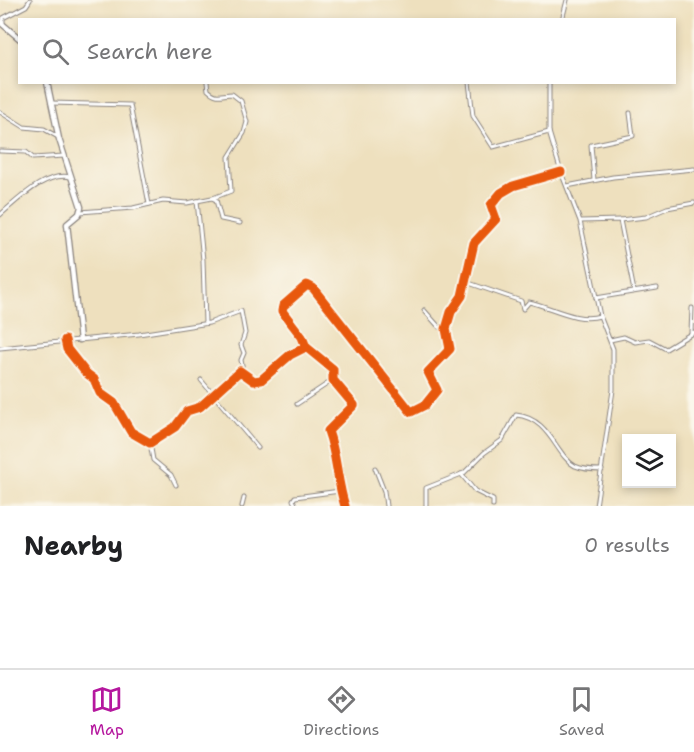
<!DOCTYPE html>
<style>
body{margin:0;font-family:"Shantell Sans",sans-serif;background:#f6f6f6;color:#202124}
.controls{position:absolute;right:18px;bottom:18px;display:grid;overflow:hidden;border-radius:0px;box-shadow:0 3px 9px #0003}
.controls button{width:54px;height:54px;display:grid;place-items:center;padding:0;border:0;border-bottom:2px solid #e0e0e0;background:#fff;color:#202124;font:30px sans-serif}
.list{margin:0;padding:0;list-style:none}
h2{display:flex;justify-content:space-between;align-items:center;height:78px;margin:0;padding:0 24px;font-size:26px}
h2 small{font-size:20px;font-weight:400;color:#757577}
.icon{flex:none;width:33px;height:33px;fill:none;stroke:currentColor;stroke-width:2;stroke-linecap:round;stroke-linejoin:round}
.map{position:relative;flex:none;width:694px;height:506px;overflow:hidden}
.search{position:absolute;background:#fff;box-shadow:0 3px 9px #0003;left:18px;right:18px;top:18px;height:66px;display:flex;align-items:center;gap:15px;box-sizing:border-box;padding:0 21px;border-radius:0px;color:#757577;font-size:22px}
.sheet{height:162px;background:#fff}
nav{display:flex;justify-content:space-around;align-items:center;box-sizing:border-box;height:84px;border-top:2px solid #e0e0e0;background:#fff;font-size:16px;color:#757577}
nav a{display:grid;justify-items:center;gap:3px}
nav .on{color:#b5179e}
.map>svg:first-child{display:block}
</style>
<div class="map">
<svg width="694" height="506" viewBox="0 0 694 506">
<rect width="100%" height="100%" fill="#fbf7ec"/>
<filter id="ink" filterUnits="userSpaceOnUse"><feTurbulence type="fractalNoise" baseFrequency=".0167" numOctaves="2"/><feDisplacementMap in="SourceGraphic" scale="12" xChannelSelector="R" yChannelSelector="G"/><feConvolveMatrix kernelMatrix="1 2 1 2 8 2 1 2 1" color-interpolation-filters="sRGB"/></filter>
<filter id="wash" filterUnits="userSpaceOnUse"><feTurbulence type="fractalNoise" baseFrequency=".008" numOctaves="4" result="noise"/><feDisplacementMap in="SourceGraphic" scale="24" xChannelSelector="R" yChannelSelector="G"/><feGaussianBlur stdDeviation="1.35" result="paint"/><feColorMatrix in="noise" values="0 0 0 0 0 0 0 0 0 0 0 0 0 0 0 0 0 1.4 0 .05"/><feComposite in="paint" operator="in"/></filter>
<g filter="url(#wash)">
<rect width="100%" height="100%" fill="#eee0be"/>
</g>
<g filter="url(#ink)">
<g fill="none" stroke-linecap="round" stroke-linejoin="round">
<g stroke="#88817c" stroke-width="5">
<g id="street">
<polyline points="562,20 567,0"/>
<polyline points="3,24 3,18 26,6 30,0"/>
<path d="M207 82 208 90C218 99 221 94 232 94L241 101 247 122 244 133 229 157 231 191 213 198"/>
<polyline points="469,82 473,116 493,147 549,132"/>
<polyline points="549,82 549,132 561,172 580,221 600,316 613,349 613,390 596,506"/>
<polyline points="51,103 130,105 149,204"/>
<polyline points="0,112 24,127 44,129 58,137"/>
<polyline points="0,151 26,152 33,158 64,156"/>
<polyline points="594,180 591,145 633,136 630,113"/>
<polyline points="567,186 613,177 694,169"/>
<polyline points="197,201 203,260 205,323"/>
<polyline points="80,212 133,208 163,201 187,203 212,198 216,200 221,219 240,223"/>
<path d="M0 215C18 200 45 171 71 177"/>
<polyline points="620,220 646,217 667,208 694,203"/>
<polyline points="581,221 620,220 634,291"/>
<path d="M466 282 521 301 523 309 529 302C552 307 577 323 600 316"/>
<polyline points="596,298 657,288"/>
<polyline points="424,310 439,327 446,329"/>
<polyline points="691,333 692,308"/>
<path d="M65 340 67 349 86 373 94 379 100 393 114 403 131 432 150 443 175 427 187 411 200 407 240 371 254 381 261 380 290 355 306 347 333 369V380L354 405 328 431C337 455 337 482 345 506"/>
<polyline points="610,340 624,337 635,342 649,340 666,349 694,332"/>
<polyline points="306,347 302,337 282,311 283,306 307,285 313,288 411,412 425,405 437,390 428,372 450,349 446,329 451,312 462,296 474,243 496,219 491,205 501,193 513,186 561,172"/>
<polyline points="0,348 139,334 209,323 241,311 245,333 241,345 244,353 241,360 243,370"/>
<polyline points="201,380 258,448"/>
<polyline points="297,404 333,380"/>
<polyline points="150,443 153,460 171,475 176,485"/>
<polyline points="375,468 384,491 386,506"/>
<polyline points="461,474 475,491 493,500 493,506"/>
<polyline points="242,506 244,498"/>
<polyline points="296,506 293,500 295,497 340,491"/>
<path d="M426 506V488L464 473 484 453 502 440 516 415C550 418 556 456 575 466 584 470 593 470 602 470"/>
</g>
</g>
<g stroke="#88817c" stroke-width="7">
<g id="secondary">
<polyline points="0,22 20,39"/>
<polyline points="47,82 59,139 81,207 79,214 67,224 80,340"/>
</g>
</g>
<use href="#street" stroke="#fff" stroke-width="3"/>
<use href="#secondary" stroke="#fff" stroke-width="4.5"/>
<g stroke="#fbf7ec" stroke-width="13">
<g id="cycleway">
<path d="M65 340 67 349 86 373 94 379 100 393 114 403 131 432 150 443 175 427 187 411 200 407 240 371 254 381 261 380 290 355 306 347 333 369V380L354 405 328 431C337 455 337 482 345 506"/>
<polyline points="306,347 302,337 282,311 283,306 307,285 313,288 411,412 425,405 437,390 428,372 450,349 446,329 451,312 462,296 474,243 496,219 491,205 501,193 513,186 561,172"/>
</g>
</g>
<use href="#cycleway" stroke="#e8590c" stroke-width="9"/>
</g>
</g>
</svg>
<div class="controls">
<button><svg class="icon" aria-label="layers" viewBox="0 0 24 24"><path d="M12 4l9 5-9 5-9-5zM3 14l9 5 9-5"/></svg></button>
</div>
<div class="search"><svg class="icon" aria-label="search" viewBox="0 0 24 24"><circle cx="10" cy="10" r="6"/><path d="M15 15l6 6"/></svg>Search here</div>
</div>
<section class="sheet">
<h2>Nearby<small>0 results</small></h2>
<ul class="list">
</ul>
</section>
<nav>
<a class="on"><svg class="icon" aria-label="map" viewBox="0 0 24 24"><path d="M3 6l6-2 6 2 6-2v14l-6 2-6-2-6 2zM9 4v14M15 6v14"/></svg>Map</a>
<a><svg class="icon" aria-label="directions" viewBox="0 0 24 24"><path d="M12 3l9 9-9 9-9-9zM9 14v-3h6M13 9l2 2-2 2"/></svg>Directions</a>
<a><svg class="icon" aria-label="saved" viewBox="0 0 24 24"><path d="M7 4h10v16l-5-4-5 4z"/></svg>Saved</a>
</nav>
